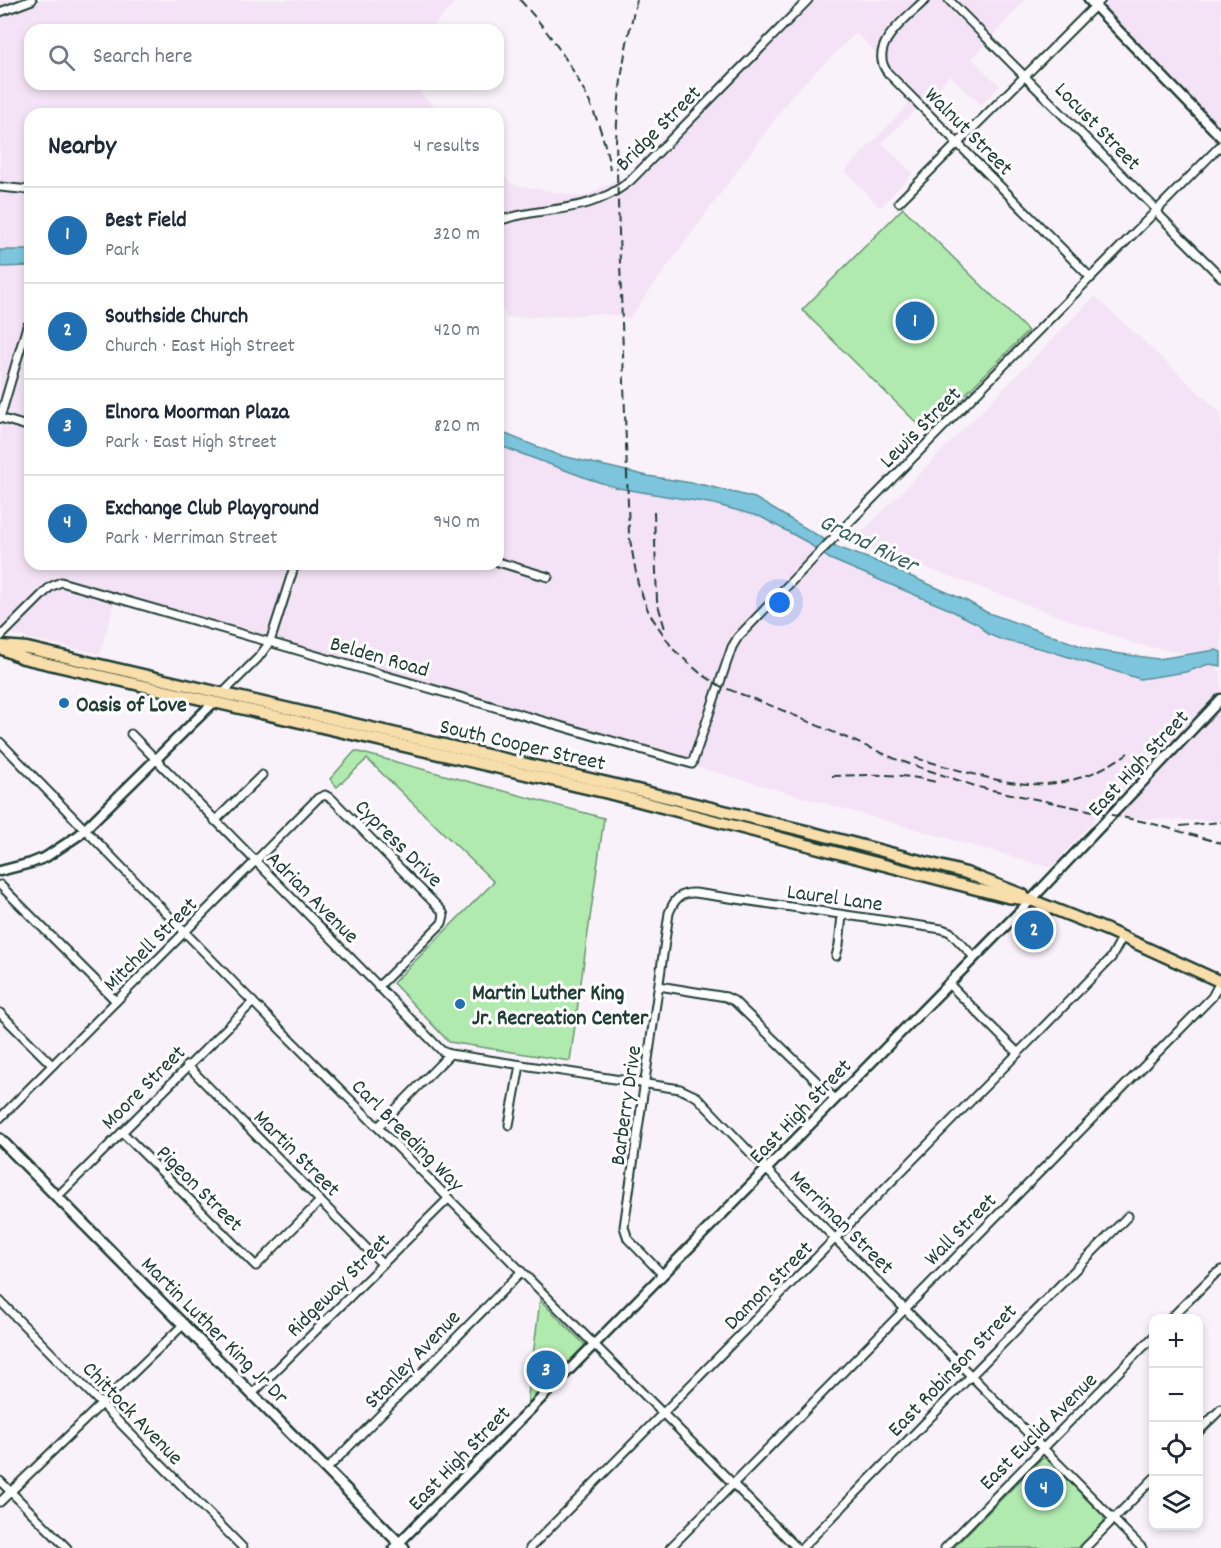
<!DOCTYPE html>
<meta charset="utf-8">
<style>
body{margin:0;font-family:Dekko,sans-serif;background:#f6f6f7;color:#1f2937}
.controls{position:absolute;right:18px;bottom:18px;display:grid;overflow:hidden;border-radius:12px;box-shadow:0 3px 9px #0003}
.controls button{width:54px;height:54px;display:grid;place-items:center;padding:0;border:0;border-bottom:2px solid #e0e1e3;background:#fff;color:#1f2937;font:30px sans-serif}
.you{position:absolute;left:780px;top:603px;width:21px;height:21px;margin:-15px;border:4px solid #fff;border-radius:50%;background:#1a73e8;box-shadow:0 0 0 9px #1a73e833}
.badge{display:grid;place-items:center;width:39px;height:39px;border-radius:50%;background:#1f6fb2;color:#fff;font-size:20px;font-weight:700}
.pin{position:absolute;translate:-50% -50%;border:3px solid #fff;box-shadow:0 2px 6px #0006}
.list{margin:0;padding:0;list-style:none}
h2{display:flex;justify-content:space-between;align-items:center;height:78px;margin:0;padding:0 24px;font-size:26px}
h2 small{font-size:20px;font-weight:400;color:#747a83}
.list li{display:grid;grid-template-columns:39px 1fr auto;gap:18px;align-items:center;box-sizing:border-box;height:96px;padding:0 24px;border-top:2px solid #e0e1e3}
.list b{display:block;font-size:22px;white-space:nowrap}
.list p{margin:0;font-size:20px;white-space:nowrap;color:#747a83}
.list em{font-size:20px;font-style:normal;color:#747a83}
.icon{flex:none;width:33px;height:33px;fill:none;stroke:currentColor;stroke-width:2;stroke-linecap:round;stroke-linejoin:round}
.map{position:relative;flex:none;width:1221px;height:1548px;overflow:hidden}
.search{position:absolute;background:#fff;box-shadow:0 3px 9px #0003;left:24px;top:24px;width:480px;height:66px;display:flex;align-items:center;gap:15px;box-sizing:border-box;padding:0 21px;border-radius:18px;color:#747a83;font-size:22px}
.panel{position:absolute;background:#fff;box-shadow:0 3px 9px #0003;left:24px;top:108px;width:480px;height:462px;border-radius:18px}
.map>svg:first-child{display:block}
</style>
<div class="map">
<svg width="1221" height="1548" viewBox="0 0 1221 1548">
<rect width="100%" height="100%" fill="#faf2fb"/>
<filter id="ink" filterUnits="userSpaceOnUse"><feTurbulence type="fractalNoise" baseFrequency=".0167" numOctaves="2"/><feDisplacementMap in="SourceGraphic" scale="12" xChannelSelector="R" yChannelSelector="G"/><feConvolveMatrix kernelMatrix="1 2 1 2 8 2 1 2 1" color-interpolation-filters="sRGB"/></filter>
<g filter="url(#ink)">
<g fill="#f4e3f6">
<polygon points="0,0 457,0 430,30 30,30 30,84 411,84 442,114 30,114 30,564 498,564 498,445 754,511 933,603 961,615 982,628 1186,672 1209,664 1219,665 1216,669 1221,671 1221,821 1097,817 1051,868 115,601 100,654 0,632"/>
<polygon points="800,0 1025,0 972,59 1000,86 981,105 950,76 882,143 913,173 880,208 845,171 918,94 856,33 794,93 630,318 604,314 506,318 498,295 498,170 512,184 582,197 626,176"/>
<polygon points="1098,0 1221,0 1221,136"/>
<polygon points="1095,296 1221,413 1221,661 1135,644 853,541"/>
</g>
<g fill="#b0eaae" stroke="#689471" stroke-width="1.5">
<polygon points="903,208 1028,331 927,433 802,310"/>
<polygon points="355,751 604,818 570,1061 449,1042 393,983 494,882 367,759 337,787 330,779"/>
<polygon points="540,1300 585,1345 528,1403 528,1396"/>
<polygon points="1046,1458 1104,1517 1104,1522 1078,1548 953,1548 1041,1459"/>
</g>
<g fill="#7cc5dd" stroke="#578f99" stroke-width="1.5">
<polygon points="0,250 30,250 30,266 0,267"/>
<polygon points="498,431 558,455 648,476 704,485 755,498 837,547 878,562 967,601 986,612 1092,650 1158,659 1216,650 1221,652 1221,666 1209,664 1186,672 1140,679 1043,649 1002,640 988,634 978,624 946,608 830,559 805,541 761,517 714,504 618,488 589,479 498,445"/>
</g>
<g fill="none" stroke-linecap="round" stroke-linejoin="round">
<g stroke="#1f3d34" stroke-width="11">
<g id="minor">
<path d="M925 0C907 18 866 46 888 73L1091 278"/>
<polyline points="949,0 1157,210 1160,216 1221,277"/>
<polyline points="0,12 32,0"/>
<polyline points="0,187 30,190"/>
<polyline points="899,202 1101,0"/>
<path d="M498 221C547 204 584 217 630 181L808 0"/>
<polyline points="0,418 27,326"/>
<polyline points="0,418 30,427"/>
<polyline points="498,562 548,577"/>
<polyline points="0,637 50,587 61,582 692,764 732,647 738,637 816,556 1221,145"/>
<polyline points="223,693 258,658 270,642 295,564"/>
<polyline points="131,734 442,1051 450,1054 680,1089 697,1097 766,1169 1142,1548"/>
<polyline points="0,742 243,992 797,1548"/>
<polyline points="215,821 262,775"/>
<polyline points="0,885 116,1001"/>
<polyline points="836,956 839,945 842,915"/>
<polyline points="948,983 1018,1053"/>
<polyline points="659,986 726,997 734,1001 835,1099"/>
<polyline points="0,1013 52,1065"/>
<polyline points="187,1065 382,1264"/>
<polyline points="0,1118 318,798 325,795 332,799 442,911 444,915 442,923 378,987"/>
<polyline points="509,1125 520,1065"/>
<polyline points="378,1127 450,1054"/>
<polyline points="122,1132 256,1266 320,1201"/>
<polyline points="57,1197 253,1002"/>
<path d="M662 1274 628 1239 624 1227 669 913C674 900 680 892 695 893L942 929 950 932 974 957"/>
<polyline points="0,1301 243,1548"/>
<polyline points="1171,1318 1214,1275 1221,1270"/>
<polyline points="252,1394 448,1199"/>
<polyline points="1198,1432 1221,1409"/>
<polyline points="327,1469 521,1272"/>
<polyline points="0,1481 67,1548"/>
<polyline points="0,1502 184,1324"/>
<polyline points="530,1548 1018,1053 1111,958 1123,936"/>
<polyline points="670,1548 1212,997 1220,982"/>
<polyline points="802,1548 1128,1216"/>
<polyline points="945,1548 1154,1336"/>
<polyline points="1085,1548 1154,1478"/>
</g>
</g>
<g stroke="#1f3d34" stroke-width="13">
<g id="tertiary">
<polyline points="1089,0 1221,137"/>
<polyline points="0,871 31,863 46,857 79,835 213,703"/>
<polyline points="394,1548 1031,900 1221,699"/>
</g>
</g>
<g stroke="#1f3d34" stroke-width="14">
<polyline id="secondary" points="0,1139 404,1548"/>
</g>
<g stroke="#1f3d34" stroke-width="15">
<g id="primary">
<polyline points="1,646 27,648 629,788 810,832 966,873 1023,895"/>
<polyline points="0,648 23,658 608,793 1007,897 1031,900 1107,930 1221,982"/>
</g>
</g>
<use href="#minor" stroke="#fff" stroke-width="7"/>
<use href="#tertiary" stroke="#fff" stroke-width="8"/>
<use href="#secondary" stroke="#fff" stroke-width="9"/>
<use href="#primary" stroke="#f8deab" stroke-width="10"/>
<g stroke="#1f3d34" stroke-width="2" stroke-dasharray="9 4.5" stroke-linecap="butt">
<path d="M520 0C563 47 601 107 610 170"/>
<path d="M637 0C624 47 618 93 616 142L629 534 638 584 649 613 673 649 700 673 720 686 777 708 898 760 978 787 1150 823 1221 843"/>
<polyline points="654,512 657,601 665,629"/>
<path d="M915 758C996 779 1051 807 1128 753"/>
<path d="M832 776C872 775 901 772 939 783"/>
<polyline points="1180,826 1221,822"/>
</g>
</g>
</g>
<g fill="#1f6fb2" stroke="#fff" stroke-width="2">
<circle cx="64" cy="703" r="6"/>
<circle cx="460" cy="1004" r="6"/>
</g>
<g text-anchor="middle" stroke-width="6" stroke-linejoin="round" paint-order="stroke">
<g font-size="22" fill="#1f3d34" stroke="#fff">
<text transform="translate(1099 125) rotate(46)" y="8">Locust Street</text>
<text transform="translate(657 127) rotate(-45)" y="8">Bridge Street</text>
<text transform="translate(970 130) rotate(45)" y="8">Walnut Street</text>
<text transform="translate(919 426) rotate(-45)" y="8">Lewis Street</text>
<text transform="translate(380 655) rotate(16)" y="8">Belden Road</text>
<text transform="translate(523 743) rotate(13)" y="8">South Cooper Street</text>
<text transform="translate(1137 762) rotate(-47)" y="8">East High Street</text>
<text transform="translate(400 842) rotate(45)" y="8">Cypress Drive</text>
<text transform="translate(314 896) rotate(45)" y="8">Adrian Avenue</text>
<text transform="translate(835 896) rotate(8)" y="8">Laurel Lane</text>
<text transform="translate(149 943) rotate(-45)" y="8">Mitchell Street</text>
<text transform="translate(142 1086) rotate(-45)" y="8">Moore Street</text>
<text transform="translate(624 1105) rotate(-82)" y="8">Barberry Drive</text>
<text transform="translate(799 1110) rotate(-46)" y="8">East High Street</text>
<text transform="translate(409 1134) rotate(45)" y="8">Carl Breeding Way</text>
<text transform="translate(298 1152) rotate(45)" y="8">Martin Street</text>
<text transform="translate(201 1187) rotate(45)" y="8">Pigeon Street</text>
<text transform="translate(843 1221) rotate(45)" y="8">Merriman Street</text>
<text transform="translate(959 1228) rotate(-45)" y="8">Wall Street</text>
<text transform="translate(337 1284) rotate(-45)" y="8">Ridgeway Street</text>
<text transform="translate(767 1284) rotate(-45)" y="8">Damon Street</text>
<text transform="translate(216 1329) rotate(45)" y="8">Martin Luther King Jr Dr</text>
<text transform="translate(411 1358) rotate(-46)" y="8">Stanley Avenue</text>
<text transform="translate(951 1369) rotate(-46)" y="8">East Robinson Street</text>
<text transform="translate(134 1412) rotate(46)" y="8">Chittock Avenue</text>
<text transform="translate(1037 1430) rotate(-45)" y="8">East Euclid Avenue</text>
<text transform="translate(458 1457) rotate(-46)" y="8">East High Street</text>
</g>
<g font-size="22" font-weight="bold" fill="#1f3d34" stroke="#fff" text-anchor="start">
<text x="76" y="711">Oasis of Love</text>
<text x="472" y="999">Martin Luther King<tspan x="472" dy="25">Jr. Recreation Center</tspan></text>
</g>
<g font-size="24" font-style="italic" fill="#365f5e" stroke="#fff">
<text transform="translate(869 542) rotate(26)" y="8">Grand River</text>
</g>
</g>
</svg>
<div class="controls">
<button>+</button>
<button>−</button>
<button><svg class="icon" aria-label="locate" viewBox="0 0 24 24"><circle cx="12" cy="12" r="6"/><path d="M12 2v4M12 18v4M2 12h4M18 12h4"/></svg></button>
<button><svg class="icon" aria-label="layers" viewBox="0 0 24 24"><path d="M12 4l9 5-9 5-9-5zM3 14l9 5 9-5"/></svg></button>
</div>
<div class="you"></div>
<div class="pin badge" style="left:915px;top:321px">1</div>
<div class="pin badge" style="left:1034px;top:930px">2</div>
<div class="pin badge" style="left:546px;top:1370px">3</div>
<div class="pin badge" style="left:1044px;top:1488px">4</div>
<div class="search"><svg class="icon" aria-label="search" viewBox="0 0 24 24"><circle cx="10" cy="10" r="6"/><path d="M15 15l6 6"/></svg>Search here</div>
<section class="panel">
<h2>Nearby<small>4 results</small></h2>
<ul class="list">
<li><span class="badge">1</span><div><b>Best Field</b><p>Park</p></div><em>320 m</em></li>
<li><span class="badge">2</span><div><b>Southside Church</b><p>Church · East High Street</p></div><em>420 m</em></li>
<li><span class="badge">3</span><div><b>Elnora Moorman Plaza</b><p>Park · East High Street</p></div><em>820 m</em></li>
<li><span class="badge">4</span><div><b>Exchange Club Playground</b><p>Park · Merriman Street</p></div><em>940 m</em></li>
</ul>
</section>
</div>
